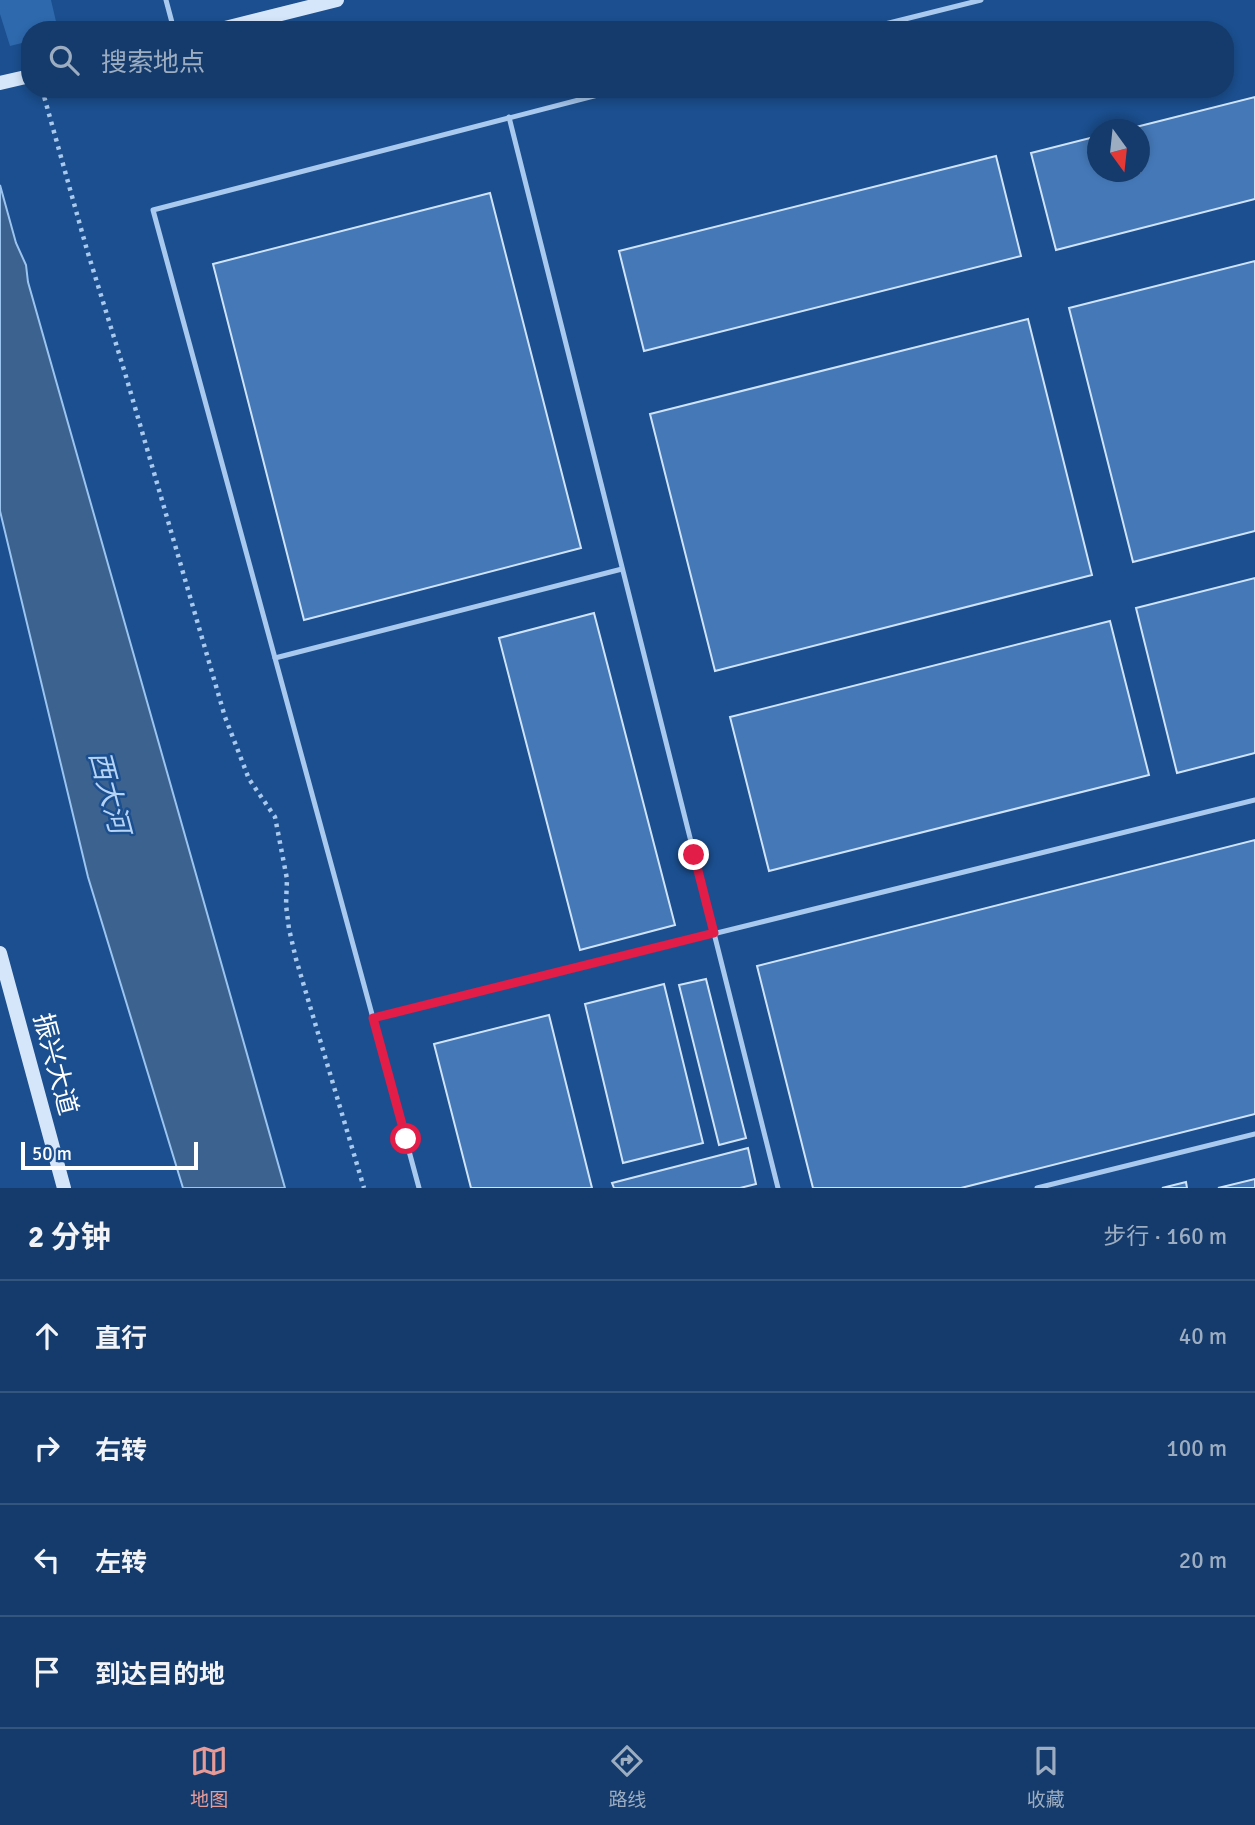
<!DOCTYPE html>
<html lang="zh">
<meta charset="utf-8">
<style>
body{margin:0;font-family:Signika,"Noto Sans SC",sans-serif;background:#214673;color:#f1f3f6}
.compass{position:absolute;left:1087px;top:119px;width:63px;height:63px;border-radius:50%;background:#143b6b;box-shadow:0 4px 10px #0003;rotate:165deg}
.scale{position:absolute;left:21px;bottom:18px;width:177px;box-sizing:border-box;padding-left:7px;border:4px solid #fff;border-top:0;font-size:19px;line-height:24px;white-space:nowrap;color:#fff;-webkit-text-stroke:5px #1b4f8f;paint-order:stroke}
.stop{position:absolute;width:21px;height:21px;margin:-16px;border:5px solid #e11d48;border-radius:50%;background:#fff}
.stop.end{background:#e11d48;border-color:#fff;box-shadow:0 2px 7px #0008}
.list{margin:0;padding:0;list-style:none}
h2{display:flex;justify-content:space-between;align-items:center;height:91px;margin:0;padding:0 28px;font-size:30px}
h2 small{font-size:23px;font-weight:400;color:#9dadc1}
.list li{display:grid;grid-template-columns:46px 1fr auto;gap:21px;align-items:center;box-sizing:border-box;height:112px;padding:0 28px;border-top:2px solid #33557e}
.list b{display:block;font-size:26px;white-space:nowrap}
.list em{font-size:23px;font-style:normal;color:#9dadc1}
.icon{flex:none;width:38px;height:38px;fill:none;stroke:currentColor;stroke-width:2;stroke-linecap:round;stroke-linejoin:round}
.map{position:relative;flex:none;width:1255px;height:1188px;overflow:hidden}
.search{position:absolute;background:#143b6b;box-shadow:0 4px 10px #0003;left:21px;right:21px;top:21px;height:77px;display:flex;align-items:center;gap:18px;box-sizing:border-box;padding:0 24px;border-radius:28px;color:#9dadc1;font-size:26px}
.sheet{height:539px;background:#143b6b}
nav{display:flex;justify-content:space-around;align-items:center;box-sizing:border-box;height:98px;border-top:2px solid #33557e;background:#143b6b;font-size:19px;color:#9dadc1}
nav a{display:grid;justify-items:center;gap:4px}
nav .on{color:#e69b98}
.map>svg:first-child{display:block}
</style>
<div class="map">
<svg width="1255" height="1188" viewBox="0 0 1255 1188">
<rect width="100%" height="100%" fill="#1b4f8f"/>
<polygon fill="#2e69ad" points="0,0 51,0 58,30 30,30 30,41 10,46 0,14"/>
<polygon fill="#3c6290" stroke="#9cc4f0" stroke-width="2" points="0,185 16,243 26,265 28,282 285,1188 183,1188 88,877 0,511"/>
<g fill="#4478b7" stroke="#cfe3fa" stroke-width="2">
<polygon points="1255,97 1255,199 1056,250 1031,153 1098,136 1098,172 1140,172 1140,130 1124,130"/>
<polygon points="996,156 1021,256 644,351 619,251"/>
<polygon points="490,193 581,548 304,620 213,264"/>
<polygon points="1255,261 1255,531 1133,562 1069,308"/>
<polygon points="1028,319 1092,575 715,671 650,414"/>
<polygon points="1255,578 1255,753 1177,773 1136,608"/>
<polygon points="594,613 675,925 580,950 499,638"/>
<polygon points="1110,621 1149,775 769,871 730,717"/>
<polygon points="1255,840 1255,1114 961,1188 813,1188 757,966"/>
<polygon points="706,979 746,1138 719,1145 679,985"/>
<polygon points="664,984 703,1143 623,1163 585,1004"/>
<polygon points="549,1015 592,1188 471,1188 434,1044"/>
<polygon points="748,1148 756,1184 740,1188 614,1188 612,1183"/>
<polygon points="1255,1179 1255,1188 1218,1188"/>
<polygon points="1186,1182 1187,1188 1162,1188"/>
</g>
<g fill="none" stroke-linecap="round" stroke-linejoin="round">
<polyline stroke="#a9c9ee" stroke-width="4.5" stroke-dasharray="3.5 5" stroke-linecap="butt" points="42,89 87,250 125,373 225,717 249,779 275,817 287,879 286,905 289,929 296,959 364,1188"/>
<g stroke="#a9c9ee" stroke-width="5">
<polyline points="166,0 174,30"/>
<polyline points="861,30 981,0"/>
<polyline points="621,89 153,210 373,1018 1255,800"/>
<polyline points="509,117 778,1188"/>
<polyline points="275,658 622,569"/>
<polyline points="373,1018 419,1188"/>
<polyline points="1037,1188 1255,1134"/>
</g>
<g stroke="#d6e6fa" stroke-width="14">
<polyline points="217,30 337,0"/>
<polyline points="0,83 30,76"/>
<polyline points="0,953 64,1188"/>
</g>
</g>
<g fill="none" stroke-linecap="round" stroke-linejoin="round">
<polyline stroke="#e11d48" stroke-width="9" points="406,1139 373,1018 714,933 694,855"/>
</g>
<g text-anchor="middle" stroke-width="5" stroke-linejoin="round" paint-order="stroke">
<g font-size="26" fill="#fff" stroke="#1b4f8f">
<text transform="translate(56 1064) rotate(75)" y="9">振兴大道</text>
</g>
<g font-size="28" font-style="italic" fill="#b5d3f5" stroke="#1b4f8f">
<text transform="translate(110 792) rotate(75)" y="10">西大河</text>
</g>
</g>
</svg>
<svg class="compass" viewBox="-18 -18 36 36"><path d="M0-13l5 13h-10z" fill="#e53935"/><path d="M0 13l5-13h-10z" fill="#9dadc1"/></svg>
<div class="scale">50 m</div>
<div class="stop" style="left:406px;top:1139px"></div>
<div class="stop end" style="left:694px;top:855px"></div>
<div class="search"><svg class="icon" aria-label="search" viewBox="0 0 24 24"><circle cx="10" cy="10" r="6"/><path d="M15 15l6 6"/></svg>搜索地点</div>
</div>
<section class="sheet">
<h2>2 分钟<small>步行 · 160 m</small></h2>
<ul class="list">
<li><svg class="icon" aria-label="ahead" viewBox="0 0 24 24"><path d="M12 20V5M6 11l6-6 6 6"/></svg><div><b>直行</b></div><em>40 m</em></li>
<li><svg class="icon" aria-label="right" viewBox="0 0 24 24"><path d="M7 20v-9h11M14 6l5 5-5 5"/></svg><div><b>右转</b></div><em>100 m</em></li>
<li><svg class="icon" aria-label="left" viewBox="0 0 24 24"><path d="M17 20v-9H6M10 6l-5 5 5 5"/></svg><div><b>左转</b></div><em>20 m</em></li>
<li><svg class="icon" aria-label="arrive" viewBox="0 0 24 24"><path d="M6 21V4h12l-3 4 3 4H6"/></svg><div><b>到达目的地</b></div></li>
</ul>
</section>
<nav>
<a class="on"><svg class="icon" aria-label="map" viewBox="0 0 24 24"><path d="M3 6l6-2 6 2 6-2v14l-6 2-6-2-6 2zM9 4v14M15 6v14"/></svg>地图</a>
<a><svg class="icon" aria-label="directions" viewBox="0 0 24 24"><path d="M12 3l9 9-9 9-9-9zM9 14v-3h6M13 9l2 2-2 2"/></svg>路线</a>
<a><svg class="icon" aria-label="saved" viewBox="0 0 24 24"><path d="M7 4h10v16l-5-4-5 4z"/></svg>收藏</a>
</nav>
